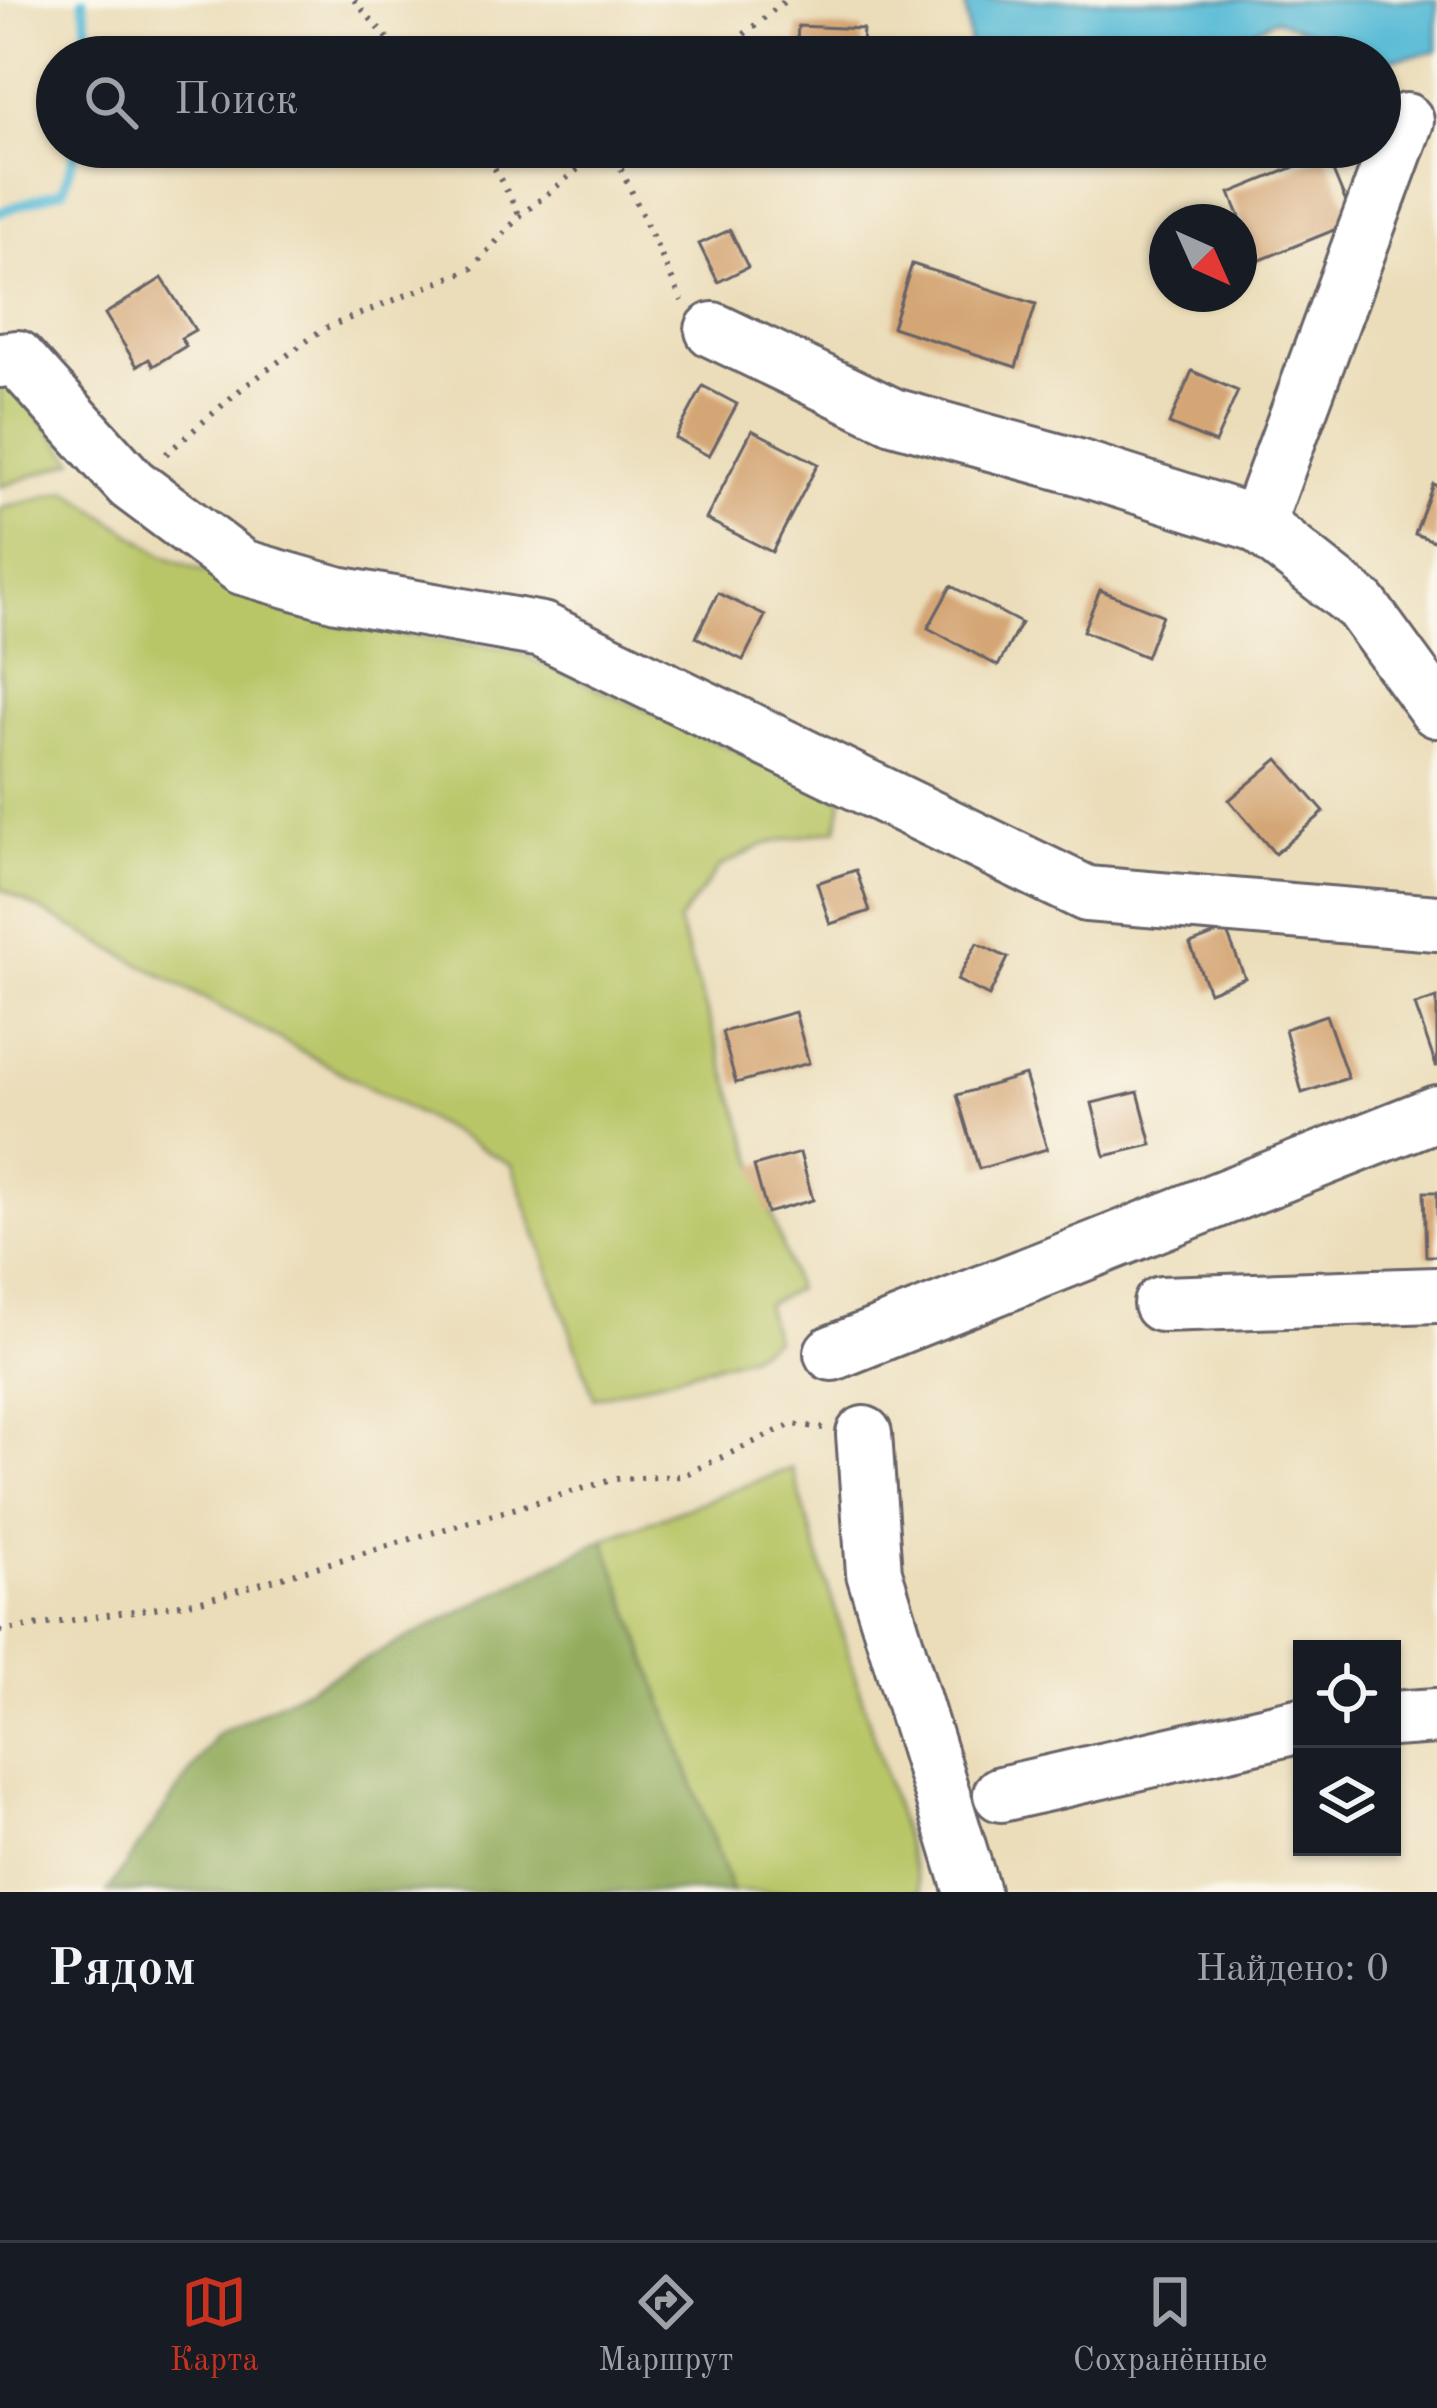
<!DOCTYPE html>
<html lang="ru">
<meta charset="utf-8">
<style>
body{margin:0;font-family:"Old Standard TT",serif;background:#242831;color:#f1f3f6}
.controls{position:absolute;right:36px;bottom:36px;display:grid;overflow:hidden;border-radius:0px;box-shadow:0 3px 9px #0004}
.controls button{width:108px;height:108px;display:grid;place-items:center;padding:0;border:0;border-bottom:3px solid #363941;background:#171b24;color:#f1f3f6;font:60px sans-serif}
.compass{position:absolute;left:1149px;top:204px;width:108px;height:108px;border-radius:50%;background:#171b24;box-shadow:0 3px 9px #0004;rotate:135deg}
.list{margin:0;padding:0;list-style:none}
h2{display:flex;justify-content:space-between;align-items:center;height:156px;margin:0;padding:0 48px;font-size:51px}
h2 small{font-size:39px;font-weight:400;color:#9ea1a6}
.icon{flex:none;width:66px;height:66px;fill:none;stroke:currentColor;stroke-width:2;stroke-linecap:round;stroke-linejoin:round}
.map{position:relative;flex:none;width:1437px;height:1892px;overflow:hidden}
.search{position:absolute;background:#171b24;box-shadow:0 3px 9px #0004;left:36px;right:36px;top:36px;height:132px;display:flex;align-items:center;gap:30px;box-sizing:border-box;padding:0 42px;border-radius:66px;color:#9ea1a6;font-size:45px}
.sheet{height:348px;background:#171b24}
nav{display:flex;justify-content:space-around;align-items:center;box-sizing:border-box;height:168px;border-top:3px solid #363941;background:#171b24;font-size:33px;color:#9ea1a6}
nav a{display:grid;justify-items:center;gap:6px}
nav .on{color:#c8321e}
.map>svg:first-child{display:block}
</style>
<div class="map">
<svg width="1437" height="1892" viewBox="0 0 1437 1892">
<rect width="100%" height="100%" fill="#fbf7ec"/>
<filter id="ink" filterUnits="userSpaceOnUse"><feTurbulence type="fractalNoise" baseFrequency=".00833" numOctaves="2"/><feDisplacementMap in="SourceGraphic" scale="24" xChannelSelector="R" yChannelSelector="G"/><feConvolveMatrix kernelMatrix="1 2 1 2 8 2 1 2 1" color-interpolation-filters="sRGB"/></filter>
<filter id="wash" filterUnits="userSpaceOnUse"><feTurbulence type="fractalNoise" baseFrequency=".004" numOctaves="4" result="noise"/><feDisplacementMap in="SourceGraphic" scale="48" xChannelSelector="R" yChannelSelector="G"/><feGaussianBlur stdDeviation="2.7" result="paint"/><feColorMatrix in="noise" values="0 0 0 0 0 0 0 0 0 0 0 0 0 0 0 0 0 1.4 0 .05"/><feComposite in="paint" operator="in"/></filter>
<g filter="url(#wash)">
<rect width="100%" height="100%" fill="#ebddb9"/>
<g fill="#b9c668" stroke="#6e7452" stroke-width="3">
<polygon points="8,380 75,461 0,487 0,381"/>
<polygon points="68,491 164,556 344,626 515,651 842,799 837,829 766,844 720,867 678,922 796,1289 765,1305 775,1339 748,1356 594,1398 512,1165 0,888 0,509"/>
<polygon points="792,1468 921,1892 732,1892 604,1539"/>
</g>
<polygon fill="#92ab5c" stroke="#5a664c" stroke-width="3" points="604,1539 732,1892 107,1892 217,1734"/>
<polygon fill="#58bbd6" stroke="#3d6e88" stroke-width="3" points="965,0 1437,0 1437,52 1382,60 1275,19 1227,46 1216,57 971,57"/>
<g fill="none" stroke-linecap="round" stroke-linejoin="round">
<g stroke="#58bbd6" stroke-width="10">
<polyline points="83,0 92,57"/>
<polyline points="0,212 63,190 77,147"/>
</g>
</g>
<g id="blocks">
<g fill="#d4a675">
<polygon points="798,26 863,29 861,57 796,57"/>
<polygon points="791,147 830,147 828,170 790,168"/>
<polygon points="1326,154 1354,222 1258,261 1230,193"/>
<polygon points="730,230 748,267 718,282 699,244"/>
<polygon points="912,264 1036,304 1016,367 892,327"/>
<polygon points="162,278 195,330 181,338 186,346 153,366 149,359 137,366 105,314"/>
<polygon points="1192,371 1238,391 1215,443 1169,424"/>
<polygon points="703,386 737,404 709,456 675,438"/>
<polygon points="752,430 818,464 772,552 706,519"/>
<polygon points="1433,484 1437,486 1437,542 1415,534"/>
<polygon points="951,586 1021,623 998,666 928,628"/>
<polygon points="1100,590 1162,615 1146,657 1083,631"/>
<polygon points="718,593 765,616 743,660 696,637"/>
<polygon points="1278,759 1324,812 1275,854 1229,800"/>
<polygon points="856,870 870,911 830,924 817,883"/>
<polygon points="1226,930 1245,978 1209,992 1190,944"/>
<polygon points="977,943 1008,958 989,996 957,980"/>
<polygon points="1437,998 1437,1066 1436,1066 1415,1005"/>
<polygon points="795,1012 809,1063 736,1083 722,1032"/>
<polygon points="1326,1015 1348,1078 1302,1093 1285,1029"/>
<polygon points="1025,1075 1047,1149 979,1169 957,1095"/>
<polygon points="1138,1092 1152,1145 1105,1156 1092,1103"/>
<polygon points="800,1153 813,1200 767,1213 754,1166"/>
<polygon points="1424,1192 1437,1192 1437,1256 1426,1256"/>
</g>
</g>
</g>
<g filter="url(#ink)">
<use href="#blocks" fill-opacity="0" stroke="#686367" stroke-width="3"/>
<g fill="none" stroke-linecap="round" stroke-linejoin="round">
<g stroke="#686367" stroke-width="60">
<g id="minor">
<polyline points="713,330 893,416 1078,467 1257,524 1361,606 1437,710"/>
<polyline points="0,360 17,358 131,484 242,567 337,594 542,630 1087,894 1437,923"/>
<polyline points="1257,524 1406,121"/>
<polyline points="1161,1304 1437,1295"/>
<polyline points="832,1353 1437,1113"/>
<polyline points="864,1434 874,1573 972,1892"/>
<polyline points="1392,1719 1437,1716"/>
<polyline points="1001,1794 1302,1725"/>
</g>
</g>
<g stroke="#686367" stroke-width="6" stroke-dasharray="3 9" stroke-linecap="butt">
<polyline points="354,0 404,57"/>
<polyline points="716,57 786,0"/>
<polyline points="483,147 520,216"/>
<polyline points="611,147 682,301"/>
<polyline points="166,454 240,390 323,329 471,269 520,216 605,147"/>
<polyline points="0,1631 201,1601 615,1479 682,1476 792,1424 823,1428"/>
</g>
<use href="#minor" stroke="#fff" stroke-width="54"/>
</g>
</g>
</svg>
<div class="controls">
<button><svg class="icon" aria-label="locate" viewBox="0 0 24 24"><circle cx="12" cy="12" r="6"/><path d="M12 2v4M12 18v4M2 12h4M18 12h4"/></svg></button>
<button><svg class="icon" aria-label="layers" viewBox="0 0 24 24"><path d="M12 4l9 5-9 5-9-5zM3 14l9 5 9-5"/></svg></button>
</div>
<svg class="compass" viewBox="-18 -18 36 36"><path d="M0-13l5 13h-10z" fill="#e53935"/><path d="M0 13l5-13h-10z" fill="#9ea1a6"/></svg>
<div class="search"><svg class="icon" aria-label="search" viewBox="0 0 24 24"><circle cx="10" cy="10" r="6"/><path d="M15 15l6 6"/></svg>Поиск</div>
</div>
<section class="sheet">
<h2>Рядом<small>Найдено: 0</small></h2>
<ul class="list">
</ul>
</section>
<nav>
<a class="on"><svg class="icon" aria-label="map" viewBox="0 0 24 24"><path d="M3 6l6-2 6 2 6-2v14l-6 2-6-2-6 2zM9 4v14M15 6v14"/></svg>Карта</a>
<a><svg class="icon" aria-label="directions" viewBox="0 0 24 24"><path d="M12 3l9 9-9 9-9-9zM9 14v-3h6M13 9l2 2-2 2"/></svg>Маршрут</a>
<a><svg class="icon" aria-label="saved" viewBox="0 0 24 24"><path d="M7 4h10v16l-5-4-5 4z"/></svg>Сохранённые</a>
</nav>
